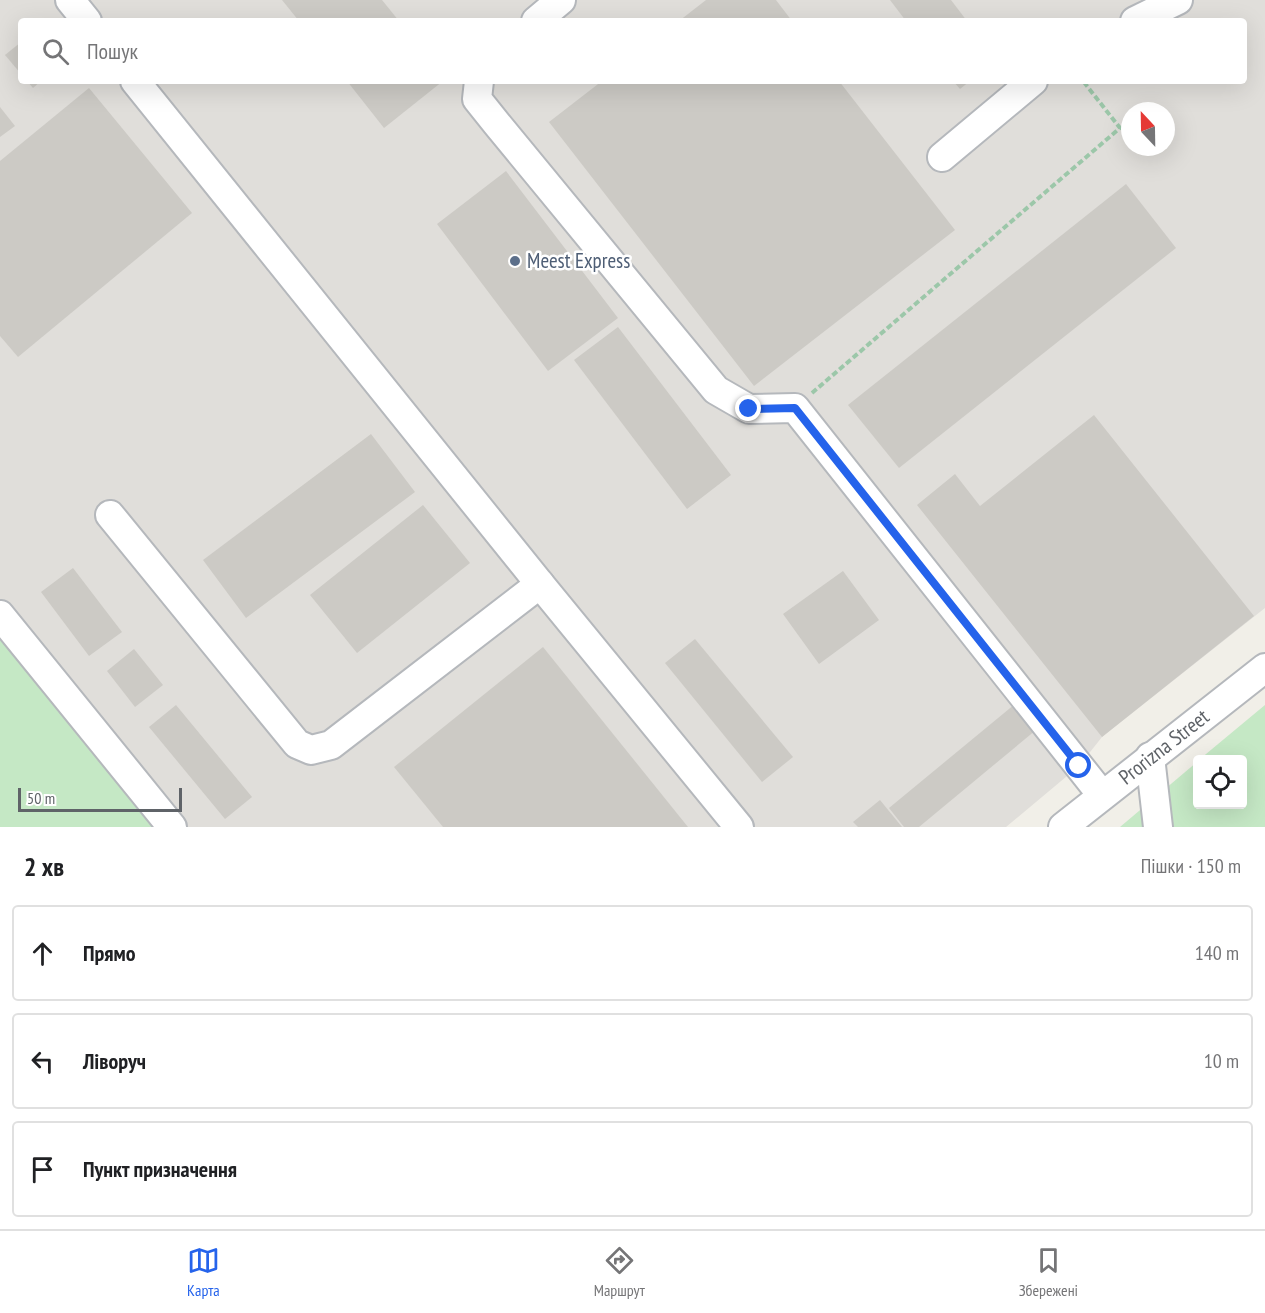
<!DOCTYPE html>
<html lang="uk">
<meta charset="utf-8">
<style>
body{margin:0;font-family:"PT Sans Narrow",sans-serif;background:#f6f6f6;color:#202124}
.controls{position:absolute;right:18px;bottom:18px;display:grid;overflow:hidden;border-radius:6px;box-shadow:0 6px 24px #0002}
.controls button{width:54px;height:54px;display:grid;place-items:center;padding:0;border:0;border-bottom:2px solid #e0e0e0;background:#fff;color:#202124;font:30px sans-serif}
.compass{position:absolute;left:1121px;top:102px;width:54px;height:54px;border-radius:50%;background:#fff;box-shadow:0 6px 24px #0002;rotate:338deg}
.scale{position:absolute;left:18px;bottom:15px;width:164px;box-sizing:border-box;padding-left:6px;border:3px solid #5f6368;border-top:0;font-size:16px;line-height:21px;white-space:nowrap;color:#5f6368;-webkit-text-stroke:4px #fff;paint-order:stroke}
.stop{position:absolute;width:18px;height:18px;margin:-14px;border:4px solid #2563eb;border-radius:50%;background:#fff}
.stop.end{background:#2563eb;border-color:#fff;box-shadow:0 2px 6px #0008}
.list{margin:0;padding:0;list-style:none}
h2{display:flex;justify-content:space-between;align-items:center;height:78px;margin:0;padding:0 24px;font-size:26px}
h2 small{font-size:20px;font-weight:400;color:#757577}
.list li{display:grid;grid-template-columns:39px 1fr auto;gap:18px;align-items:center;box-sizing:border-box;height:96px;margin:0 12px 12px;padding:0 12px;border:2px solid #e0e0e0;border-radius:6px}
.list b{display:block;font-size:22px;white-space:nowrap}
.list em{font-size:20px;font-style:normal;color:#757577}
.icon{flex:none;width:33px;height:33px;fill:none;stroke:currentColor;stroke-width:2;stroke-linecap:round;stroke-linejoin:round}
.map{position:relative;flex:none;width:1265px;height:827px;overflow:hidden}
.search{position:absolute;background:#fff;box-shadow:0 6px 24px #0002;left:18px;right:18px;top:18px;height:66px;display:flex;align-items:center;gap:15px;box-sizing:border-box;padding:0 21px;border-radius:6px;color:#757577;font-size:22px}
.sheet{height:402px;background:#fff}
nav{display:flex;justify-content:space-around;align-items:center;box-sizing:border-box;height:84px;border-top:2px solid #e0e0e0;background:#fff;font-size:16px;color:#757577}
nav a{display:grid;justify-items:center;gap:3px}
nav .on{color:#2563eb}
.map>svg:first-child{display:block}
</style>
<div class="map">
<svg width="1265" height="827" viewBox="0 0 1265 827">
<rect width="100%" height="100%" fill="#f1efe8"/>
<path fill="#e0deda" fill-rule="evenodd" d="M0 0H1265V608L1102 737 1079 766 1006 827H172L0 615ZM21 21H1244V81H21ZM1130 111H1166V147H1130Z"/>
<g fill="#c5e8c5">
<polygon points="0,615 172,827 0,827"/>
<polygon points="1265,705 1265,827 1120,827 1197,762 1198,804 1242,804 1242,760 1200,759"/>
</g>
<g fill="#cccac5">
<polygon points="282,0 382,0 399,21 299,21"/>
<polygon points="706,0 776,0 792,21 679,21"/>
<polygon points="890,0 951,0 967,21 906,21"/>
<polygon points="21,42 21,74 5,55"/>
<polygon points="27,81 41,81 33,88"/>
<polygon points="347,81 443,81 384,128"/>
<polygon points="602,81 839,81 955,230 754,386 549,122"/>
<polygon points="953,81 970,81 960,89"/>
<polygon points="89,88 192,213 18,357 0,336 0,161"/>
<polygon points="0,107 15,126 0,137"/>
<polygon points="506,171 618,318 548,371 437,224"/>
<polygon points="1126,184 1176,248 899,468 848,405"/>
<polygon points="618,327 731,475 687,509 574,360"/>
<polygon points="1094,415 1254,616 1102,737 917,505 955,474 980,506"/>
<polygon points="371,434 415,492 246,618 203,560"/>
<polygon points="423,505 470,563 357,653 310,595"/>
<polygon points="73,568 122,632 89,656 41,592"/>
<polygon points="843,571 879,620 819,664 783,614"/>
<polygon points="695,639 793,757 762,782 665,663"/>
<polygon points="543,647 688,827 443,827 394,767"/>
<polygon points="134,649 163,685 135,707 107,671"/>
<polygon points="1015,704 1036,730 919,827 904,827 889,808"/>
<polygon points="176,705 252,797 225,819 149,727"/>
<polygon points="880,800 902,827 858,827 853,822"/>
</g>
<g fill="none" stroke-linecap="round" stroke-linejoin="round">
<g stroke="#b5b8bc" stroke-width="32">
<g id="minor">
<polyline points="70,0 87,21"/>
<polyline points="536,21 561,0"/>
<polyline points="1135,21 1178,0"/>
<polyline points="135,81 540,584 739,827"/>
<polyline points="479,81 477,99 497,124 716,390 749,409 795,408 1102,795"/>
<polyline points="942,157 1033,81"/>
<polyline points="110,515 297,744 311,750 331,745 540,584"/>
<polyline points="0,615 172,827"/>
<polyline points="1150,757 1158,827"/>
<polyline points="1063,827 1265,668"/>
</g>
</g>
<polyline stroke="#9cc7a9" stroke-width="4" stroke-dasharray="6 3" stroke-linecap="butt" points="812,393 1120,128 1083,81"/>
<use href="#minor" stroke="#fff" stroke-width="28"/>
</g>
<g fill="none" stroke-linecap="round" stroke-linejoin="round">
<polyline stroke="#2563eb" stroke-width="8" points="749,409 795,408 1079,766"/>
</g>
<circle fill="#5c6f8a" stroke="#fff" stroke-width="2" cx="515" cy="261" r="6"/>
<g text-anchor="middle" stroke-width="5" stroke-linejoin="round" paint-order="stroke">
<g font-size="21" fill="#4e5e75" stroke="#fff" text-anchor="start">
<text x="527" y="268">Meest Express</text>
</g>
<g font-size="21" fill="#5f6368" stroke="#fff">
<text transform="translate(1164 747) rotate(-38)" y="7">Prorizna Street</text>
</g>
</g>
</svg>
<div class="controls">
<button><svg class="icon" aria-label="locate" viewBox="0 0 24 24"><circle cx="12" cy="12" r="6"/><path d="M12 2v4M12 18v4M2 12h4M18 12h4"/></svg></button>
</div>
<svg class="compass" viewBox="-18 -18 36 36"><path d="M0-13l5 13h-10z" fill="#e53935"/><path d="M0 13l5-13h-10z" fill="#757577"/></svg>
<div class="scale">50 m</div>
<div class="stop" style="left:1079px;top:766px"></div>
<div class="stop end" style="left:749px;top:409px"></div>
<div class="search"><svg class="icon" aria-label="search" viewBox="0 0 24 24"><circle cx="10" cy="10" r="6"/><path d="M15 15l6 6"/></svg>Пошук</div>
</div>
<section class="sheet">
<h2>2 хв<small>Пішки · 150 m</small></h2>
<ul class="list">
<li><svg class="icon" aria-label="ahead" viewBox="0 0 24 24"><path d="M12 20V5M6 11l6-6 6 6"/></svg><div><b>Прямо</b></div><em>140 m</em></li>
<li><svg class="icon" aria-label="left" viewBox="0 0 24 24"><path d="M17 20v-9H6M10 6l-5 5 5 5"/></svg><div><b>Ліворуч</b></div><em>10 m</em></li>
<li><svg class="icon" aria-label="arrive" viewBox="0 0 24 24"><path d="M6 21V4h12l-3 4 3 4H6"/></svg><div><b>Пункт призначення</b></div></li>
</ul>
</section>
<nav>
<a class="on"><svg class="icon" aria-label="map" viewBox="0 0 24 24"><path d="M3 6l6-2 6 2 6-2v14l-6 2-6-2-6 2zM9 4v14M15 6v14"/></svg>Карта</a>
<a><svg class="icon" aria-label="directions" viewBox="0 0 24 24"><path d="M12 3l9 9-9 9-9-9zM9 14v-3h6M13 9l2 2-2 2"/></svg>Маршрут</a>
<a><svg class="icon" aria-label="saved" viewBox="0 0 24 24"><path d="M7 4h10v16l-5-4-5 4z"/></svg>Збережені</a>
</nav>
